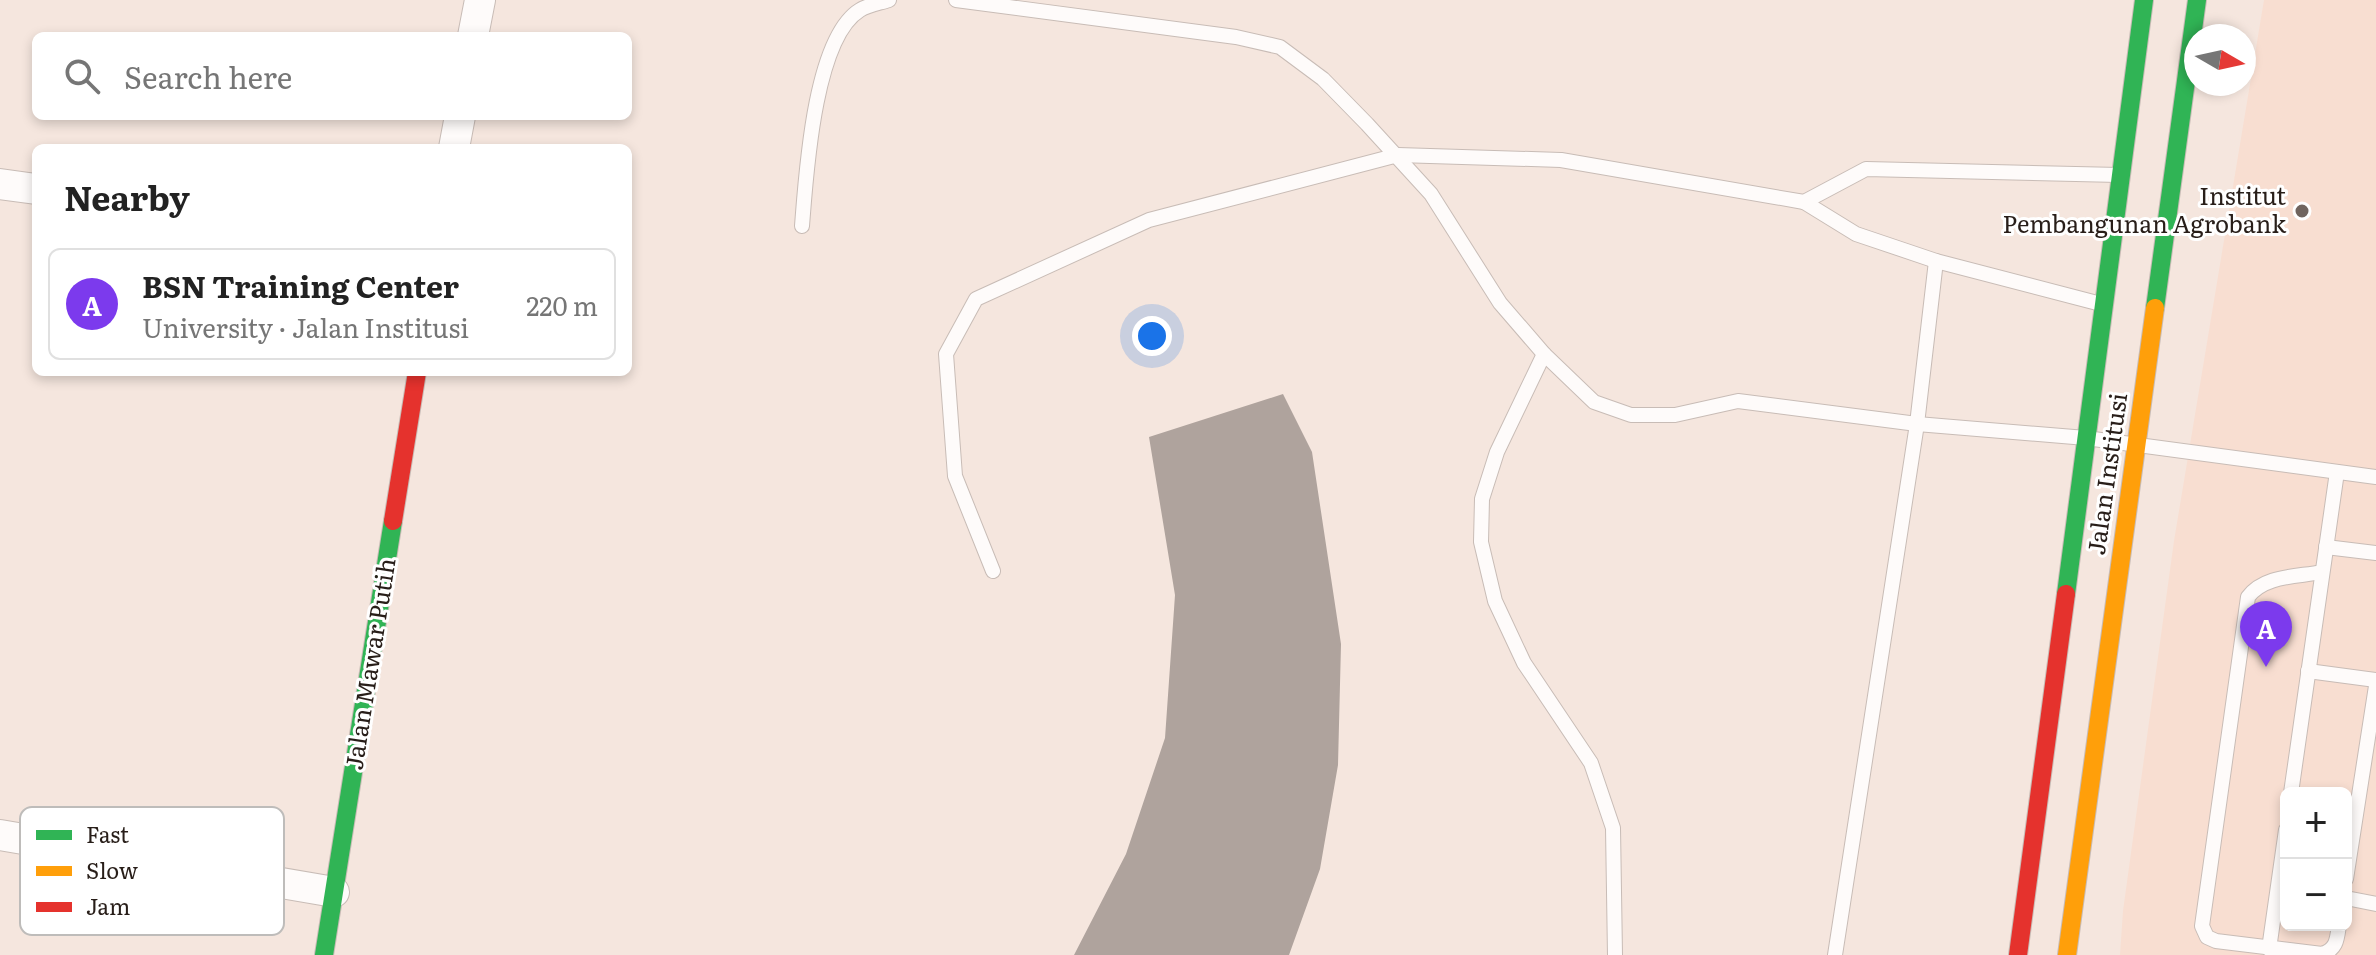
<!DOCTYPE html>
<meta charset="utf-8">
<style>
body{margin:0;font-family:Literata,serif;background:#f2f2f2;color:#222}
.controls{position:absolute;right:24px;bottom:24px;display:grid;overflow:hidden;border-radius:12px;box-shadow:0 4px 12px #0003}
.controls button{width:72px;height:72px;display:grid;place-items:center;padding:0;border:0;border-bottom:2px solid #e0e0e0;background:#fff;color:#222;font:40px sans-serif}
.compass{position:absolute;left:2184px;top:24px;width:72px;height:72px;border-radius:50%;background:#fff;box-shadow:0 4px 12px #0003;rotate:99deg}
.you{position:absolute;left:1152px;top:336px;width:28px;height:28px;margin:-20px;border:6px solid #fff;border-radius:50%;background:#1a73e8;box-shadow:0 0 0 12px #1a73e833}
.badge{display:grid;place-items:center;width:52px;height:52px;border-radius:50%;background:#7c3aed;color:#fff;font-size:26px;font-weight:700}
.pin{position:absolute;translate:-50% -66px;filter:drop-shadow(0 2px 4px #0008)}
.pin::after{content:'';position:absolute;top:42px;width:28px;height:24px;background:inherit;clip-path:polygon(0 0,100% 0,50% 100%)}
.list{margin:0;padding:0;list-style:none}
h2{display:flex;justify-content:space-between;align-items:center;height:104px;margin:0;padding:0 32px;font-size:34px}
h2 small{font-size:26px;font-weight:400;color:#767676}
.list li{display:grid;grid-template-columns:52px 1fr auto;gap:24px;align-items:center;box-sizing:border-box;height:112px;margin:0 16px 16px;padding:0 16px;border:2px solid #e0e0e0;border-radius:12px}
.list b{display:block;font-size:30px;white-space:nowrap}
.list p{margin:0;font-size:26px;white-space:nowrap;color:#767676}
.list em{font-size:26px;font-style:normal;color:#767676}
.icon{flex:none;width:44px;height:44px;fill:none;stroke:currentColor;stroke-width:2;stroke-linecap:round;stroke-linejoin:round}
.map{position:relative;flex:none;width:2376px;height:955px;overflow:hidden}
.search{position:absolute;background:#fff;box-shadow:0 4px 12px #0003;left:32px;top:32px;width:600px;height:88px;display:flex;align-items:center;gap:20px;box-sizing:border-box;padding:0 28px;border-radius:12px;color:#767676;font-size:30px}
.panel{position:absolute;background:#fff;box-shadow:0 4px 12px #0003;left:32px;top:144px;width:600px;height:232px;border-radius:12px}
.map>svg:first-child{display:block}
</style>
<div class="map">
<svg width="2376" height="955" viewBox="0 0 2376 955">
<rect width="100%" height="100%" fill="#f5e6de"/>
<path fill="#f8ded1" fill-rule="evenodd" d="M2264 0H2376V955H2120L2123 911 2174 541ZM2286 793H2346V925H2286Z"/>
<polygon fill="#afa39d" points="1283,394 1312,452 1341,644 1338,765 1320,869 1289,955 1074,955 1126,854 1165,738 1175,595 1149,437"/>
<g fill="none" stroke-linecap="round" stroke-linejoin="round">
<g stroke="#c8bcb6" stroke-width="16">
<g id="lane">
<polyline points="956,0 1236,37 1280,47 1323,79 1367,124 1431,194 1500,303 1544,354 1594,402 1631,415 1675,415 1738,401 1917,424 2086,438 2376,477"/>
<polyline points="1804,202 1856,234 1936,261 2101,304"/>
<path d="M802 226C806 175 814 38 860 10 868 5 880 3 889 0"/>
<polyline points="1544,354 1497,452 1482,499 1481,542 1495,601 1524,663 1591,763 1613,828 1615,955"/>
<polyline points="2326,547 2376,553"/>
<polyline points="993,571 955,476 946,354 976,299 1149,220 1398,155 1561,160 1804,202 1866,169 2119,175"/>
<path d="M2322 572C2297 577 2264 575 2248 597L2202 926 2207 937 2216 941 2322 954C2337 949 2337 939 2339 925"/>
<polyline points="2308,671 2376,680"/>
<polyline points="2291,793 2337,472"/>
<polyline points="2346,879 2376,686"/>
<polyline points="2346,898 2376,904"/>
<polyline points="2269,949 2286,830"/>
<polyline points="1835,955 1917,424 1936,261"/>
</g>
</g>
<g stroke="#c8bcb6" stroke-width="32">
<g id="street">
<polyline points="473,36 480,0"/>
<polyline points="454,148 460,116"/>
<polyline points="0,184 36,189"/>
<polyline points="0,835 334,892"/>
</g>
</g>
<g stroke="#c8bcb6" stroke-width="20">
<g id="fast">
<polyline points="2155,308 2197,0"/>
<polyline points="2066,594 2144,0"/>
<polyline points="324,955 393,521"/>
</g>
</g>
<g stroke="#c8bcb6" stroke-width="20">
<polyline id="slow" points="2067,955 2155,308"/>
</g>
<g stroke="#c8bcb6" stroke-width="20">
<g id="jam">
<polyline points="393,521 417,372"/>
<polyline points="2018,955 2066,594"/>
</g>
</g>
<use href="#lane" stroke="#fefbfa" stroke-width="14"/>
<use href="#street" stroke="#fefbfa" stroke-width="30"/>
<use href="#fast" stroke="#30b455" stroke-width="18"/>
<use href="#slow" stroke="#ff9f0a" stroke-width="18"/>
<use href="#jam" stroke="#e5322d" stroke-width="18"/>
</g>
<circle fill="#70645e" stroke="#fff" stroke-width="3" cx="2302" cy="211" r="8"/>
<g text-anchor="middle" stroke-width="6" stroke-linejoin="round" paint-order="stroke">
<g font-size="24" fill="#281e19" stroke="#fff" text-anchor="end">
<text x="2286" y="205">Institut<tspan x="2286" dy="28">Pembangunan Agrobank</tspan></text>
</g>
<g font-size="24" fill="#281e19" stroke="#fff">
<text transform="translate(2108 474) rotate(-82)" y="8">Jalan Institusi</text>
<text transform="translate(371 664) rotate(-81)" y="8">Jalan Mawar Putih</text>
</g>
</g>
<rect x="20" y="807" width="264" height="128" rx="12" fill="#fff" stroke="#bebcba" stroke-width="2"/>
<rect x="36" y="830" width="36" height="10" fill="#30b455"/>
<rect x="36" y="866" width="36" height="10" fill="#ff9f0a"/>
<rect x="36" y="902" width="36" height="10" fill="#e5322d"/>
<g font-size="22" fill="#281e19">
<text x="86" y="843">Fast</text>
<text x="86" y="879">Slow</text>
<text x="86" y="915">Jam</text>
</g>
</svg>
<div class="controls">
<button>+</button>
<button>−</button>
</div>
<svg class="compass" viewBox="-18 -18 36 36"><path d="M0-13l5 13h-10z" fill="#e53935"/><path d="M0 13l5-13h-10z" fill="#767676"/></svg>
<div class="you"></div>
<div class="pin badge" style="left:2266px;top:667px">A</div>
<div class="search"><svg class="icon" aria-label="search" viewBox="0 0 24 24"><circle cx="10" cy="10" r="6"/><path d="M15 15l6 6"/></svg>Search here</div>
<section class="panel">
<h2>Nearby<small></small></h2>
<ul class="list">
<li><span class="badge">A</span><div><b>BSN Training Center</b><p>University · Jalan Institusi</p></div><em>220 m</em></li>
</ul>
</section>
</div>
